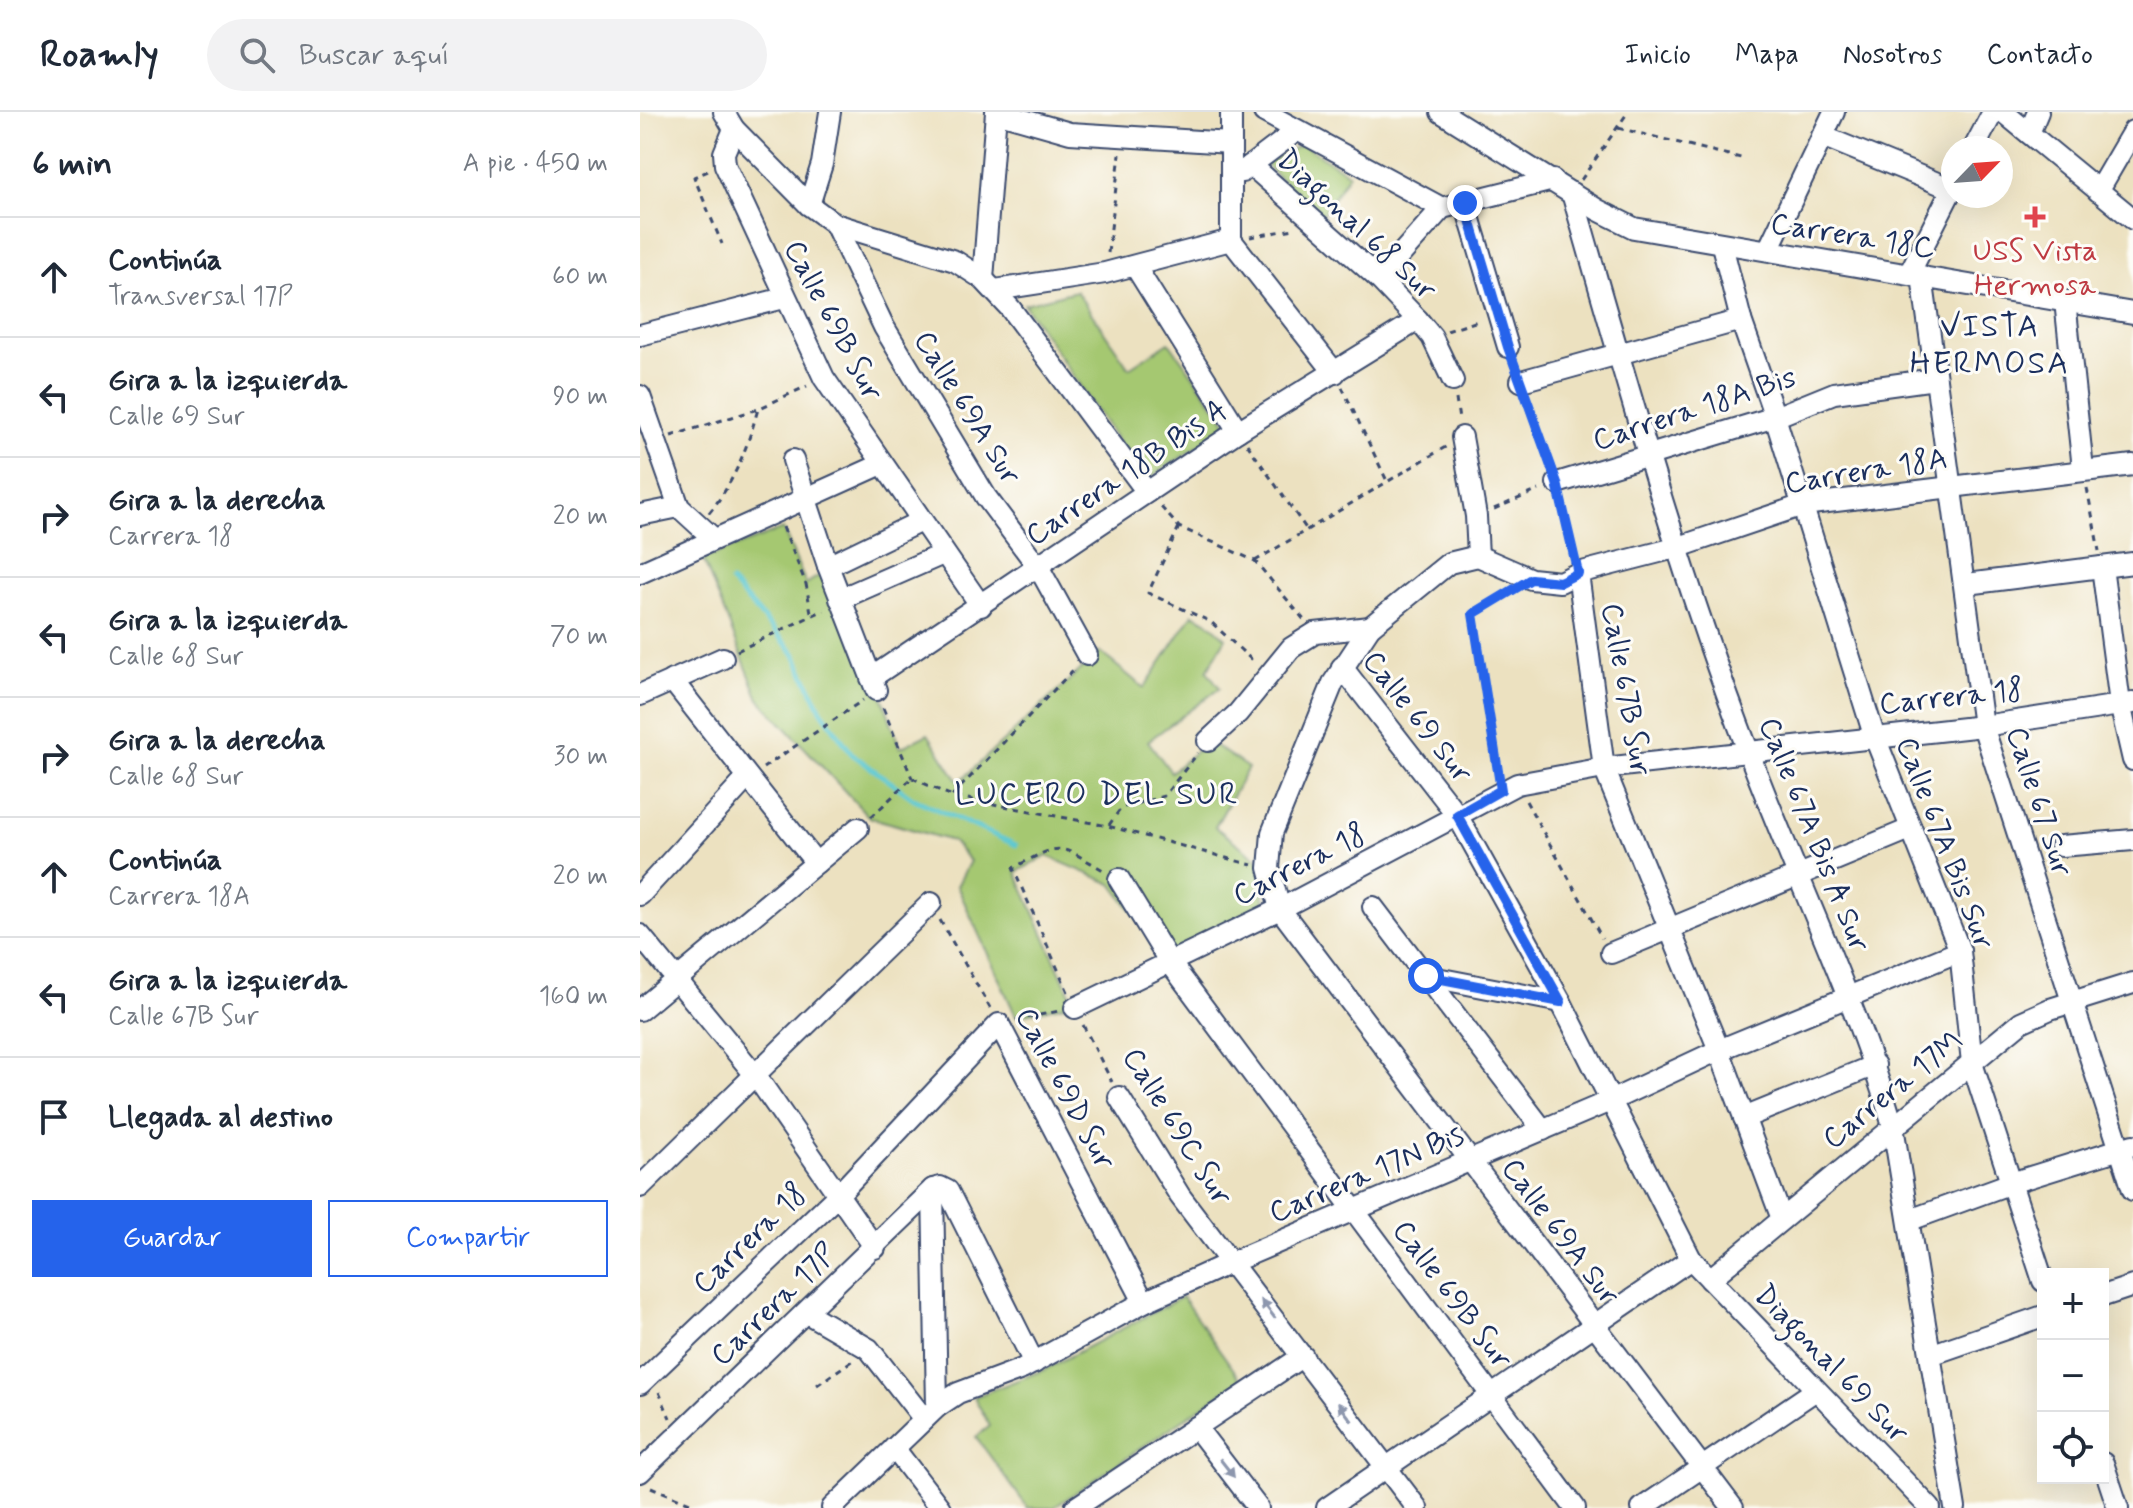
<!DOCTYPE html>
<html lang="es">
<meta charset="utf-8">
<style>
body{margin:0;font-family:Mynerve,sans-serif;background:#f2f2f3;color:#1f2937}
.controls{position:absolute;right:24px;bottom:24px;display:grid;overflow:hidden;border-radius:0px;box-shadow:0 8px 32px #0002}
.controls button{width:72px;height:72px;display:grid;place-items:center;padding:0;border:0;border-bottom:2px solid #e0e1e3;background:#fff;color:#1f2937;font:40px sans-serif}
.compass{position:absolute;left:1301px;top:24px;width:72px;height:72px;border-radius:50%;background:#fff;box-shadow:0 8px 32px #0002;rotate:65deg}
.stop{position:absolute;width:24px;height:24px;margin:-18px;border:6px solid #2563eb;border-radius:50%;background:#fff}
.stop.end{background:#2563eb;border-color:#fff;box-shadow:0 2px 8px #0008}
.list{margin:0;padding:0;list-style:none}
h2{display:flex;justify-content:space-between;align-items:center;height:104px;margin:0;padding:0 32px;font-size:34px}
h2 small{font-size:26px;font-weight:400;color:#747a83}
.list li{display:grid;grid-template-columns:52px 1fr auto;gap:24px;align-items:center;box-sizing:border-box;height:120px;padding:0 32px;border-top:2px solid #e0e1e3}
.list b{display:block;font-size:30px;white-space:nowrap}
.list p{margin:0;font-size:26px;white-space:nowrap;color:#747a83}
.list em{font-size:26px;font-style:normal;color:#747a83}
.actions{display:flex;gap:16px;padding:24px 32px}
.actions a{flex:1;padding:18px 0;border:2px solid #2563eb;border-radius:0px;text-align:center;font-size:28px;color:#2563eb}
.actions .main{background:#2563eb;color:#fff}
.icon{flex:none;width:44px;height:44px;fill:none;stroke:currentColor;stroke-width:2;stroke-linecap:round;stroke-linejoin:round}
.map{position:relative;flex:none;width:1493px;height:1396px;overflow:hidden}
header{display:flex;align-items:center;gap:48px;box-sizing:border-box;height:112px;padding:0 40px;background:#fff;border-bottom:2px solid #e0e1e3}
header strong{font-size:38px}
nav{display:flex;gap:44px;margin-inline-start:auto;font-size:28px}
.search{width:560px;height:72px;background:#f2f2f3;display:flex;align-items:center;gap:20px;box-sizing:border-box;padding:0 28px;border-radius:44px;color:#747a83;font-size:30px}
main{display:flex}
aside{flex:1;background:#fff}
.map>svg:first-child{display:block}
</style>
<header>
<strong>Roamly</strong>
<div class="search"><svg class="icon" aria-label="search" viewBox="0 0 24 24"><circle cx="10" cy="10" r="6"/><path d="M15 15l6 6"/></svg>Buscar aquí</div>
<nav><a>Inicio</a><a>Mapa</a><a>Nosotros</a><a>Contacto</a></nav>
</header>
<main>
<aside>
<h2>6 min<small>A pie · 450 m</small></h2>
<ul class="list">
<li><svg class="icon" aria-label="ahead" viewBox="0 0 24 24"><path d="M12 20V5M6 11l6-6 6 6"/></svg><div><b>Continúa</b><p>Transversal 17P</p></div><em>60 m</em></li>
<li><svg class="icon" aria-label="left" viewBox="0 0 24 24"><path d="M17 20v-9H6M10 6l-5 5 5 5"/></svg><div><b>Gira a la izquierda</b><p>Calle 69 Sur</p></div><em>90 m</em></li>
<li><svg class="icon" aria-label="right" viewBox="0 0 24 24"><path d="M7 20v-9h11M14 6l5 5-5 5"/></svg><div><b>Gira a la derecha</b><p>Carrera 18</p></div><em>20 m</em></li>
<li><svg class="icon" aria-label="left" viewBox="0 0 24 24"><path d="M17 20v-9H6M10 6l-5 5 5 5"/></svg><div><b>Gira a la izquierda</b><p>Calle 68 Sur</p></div><em>70 m</em></li>
<li><svg class="icon" aria-label="right" viewBox="0 0 24 24"><path d="M7 20v-9h11M14 6l5 5-5 5"/></svg><div><b>Gira a la derecha</b><p>Calle 68 Sur</p></div><em>30 m</em></li>
<li><svg class="icon" aria-label="ahead" viewBox="0 0 24 24"><path d="M12 20V5M6 11l6-6 6 6"/></svg><div><b>Continúa</b><p>Carrera 18A</p></div><em>20 m</em></li>
<li><svg class="icon" aria-label="left" viewBox="0 0 24 24"><path d="M17 20v-9H6M10 6l-5 5 5 5"/></svg><div><b>Gira a la izquierda</b><p>Calle 67B Sur</p></div><em>160 m</em></li>
<li><svg class="icon" aria-label="arrive" viewBox="0 0 24 24"><path d="M6 21V4h12l-3 4 3 4H6"/></svg><div><b>Llegada al destino</b></div></li>
</ul>
<div class="actions"><a class="main">Guardar</a><a>Compartir</a></div>
</aside>
<div class="map">
<svg width="1493" height="1396" viewBox="0 0 1493 1396">
<rect width="100%" height="100%" fill="#fdfcf7"/>
<filter id="ink" filterUnits="userSpaceOnUse"><feTurbulence type="fractalNoise" baseFrequency=".0125" numOctaves="2"/><feDisplacementMap in="SourceGraphic" scale="16" xChannelSelector="R" yChannelSelector="G"/><feConvolveMatrix kernelMatrix="1 2 1 2 8 2 1 2 1" color-interpolation-filters="sRGB"/></filter>
<filter id="wash" filterUnits="userSpaceOnUse"><feTurbulence type="fractalNoise" baseFrequency=".006" numOctaves="4" result="noise"/><feDisplacementMap in="SourceGraphic" scale="32" xChannelSelector="R" yChannelSelector="G"/><feGaussianBlur stdDeviation="1.8" result="paint"/><feColorMatrix in="noise" values="0 0 0 0 0 0 0 0 0 0 0 0 0 0 0 0 0 1.4 0 .05"/><feComposite in="paint" operator="in"/></filter>
<g filter="url(#wash)">
<rect width="100%" height="100%" fill="#ece1c0"/>
<g fill="#a5c871" stroke="#607c68" stroke-width="2">
<polygon points="662,32 709,62 680,106 625,52"/>
<polygon points="436,179 489,256 529,230 589,314 505,369 384,192"/>
<polygon points="143,417 166,472 197,452 260,636 288,622 319,670 460,540 504,576 553,502 567,509 586,526 567,559 580,576 508,629 531,660 568,629 608,656 575,715 619,748 625,793 525,843 472,772 407,744 376,760 434,891 376,904 317,774 330,749 312,729 229,705 119,587 63,447"/>
<polygon points="542,1185 601,1268 413,1396 388,1396 336,1325 350,1314 334,1285 406,1257"/>
</g>
<g fill="none" stroke-linecap="round" stroke-linejoin="round">
<polyline stroke="#5ac7d0" stroke-width="5" points="91,470 154,541 181,598 212,642 274,687 376,733"/>
</g>
</g>
<g filter="url(#ink)">
<g fill="none" stroke-linecap="round" stroke-linejoin="round">
<g stroke="#3a4a6d" stroke-width="24">
<g id="minor">
<polyline points="84,0 94,17 169,93 195,112 315,149 343,167 370,196 507,380"/>
<polyline points="356,0 430,21 591,31"/>
<polyline points="591,0 591,128 695,261"/>
<polyline points="624,0 802,96"/>
<polyline points="801,0 958,98 994,116 1493,201"/>
<polyline points="1363,0 1493,107"/>
<polyline points="94,17 84,41 85,53 184,266 341,494"/>
<polyline points="1389,21 1398,0"/>
<polyline points="1182,24 1312,77"/>
<polyline points="1334,36 1353,0"/>
<polyline points="611,53 739,167 778,208 792,225 813,269"/>
<polyline points="602,60 656,19"/>
<polyline points="1458,79 1493,19"/>
<path d="M932 81C986 268 1039 460 1109 641 1156 766 1215 886 1253 1014L1315 1396"/>
<polyline points="825,91 868,235"/>
<polyline points="169,93 182,52 190,0"/>
<polyline points="195,112 244,215 346,385 399,456 447,543"/>
<polyline points="1082,133 1101,208 1135,305 1234,623 1320,839 1332,951 1403,1169"/>
<polyline points="1128,138 1194,0"/>
<polyline points="495,154 598,319"/>
<polyline points="1269,162 1313,75"/>
<polyline points="1282,164 1343,614 1493,1078"/>
<polyline points="343,167 356,0"/>
<polyline points="739,167 802,96 913,68"/>
<polyline points="355,178 465,161 591,128"/>
<polyline points="1425,189 1443,357"/>
<polyline points="0,223 144,186"/>
<polyline points="881,269 1101,208"/>
<polyline points="0,284 39,395 74,427"/>
<polyline points="822,325 836,404 838,444"/>
<polyline points="153,348 188,454 236,578"/>
<polyline points="917,371 1135,305 1194,281 1295,267"/>
<polyline points="0,403 39,395"/>
<polyline points="188,454 281,409"/>
<polyline points="1462,455 1480,592 1493,648"/>
<polyline points="0,461 242,352"/>
<polyline points="938,461 964,656 1079,938 1142,1107"/>
<polyline points="1327,472 1493,451"/>
<polyline points="200,487 303,442"/>
<polyline points="702,555 817,703 921,890 1051,1147 1290,1396"/>
<polyline points="231,566 598,319 778,208"/>
<polyline points="32,568 176,751"/>
<polyline points="0,583 83,546"/>
<polyline points="568,629 598,601 651,536 675,521 730,515"/>
<polyline points="1421,734 1493,728"/>
<polyline points="479,767 529,849 935,1396"/>
<polyline points="0,783 107,666"/>
<polyline points="733,795 903,1018"/>
<polyline points="0,823 116,964 235,1136"/>
<polyline points="971,841 1270,717"/>
<polyline points="786,864 921,890"/>
<polyline points="435,896 640,797 877,672 964,656 1343,614 1493,591"/>
<polyline points="0,898 218,716"/>
<polyline points="479,985 540,1084 777,1396"/>
<polyline points="1104,1006 1235,953"/>
<polyline points="0,1075 291,791"/>
<polyline points="293,1077 297,1295"/>
<polyline points="1270,1108 1374,1070 1493,1033"/>
<polyline points="1070,1167 1381,910 1410,897 1493,871"/>
<polyline points="1463,1184 1493,1174"/>
<polyline points="167,1201 229,1237 284,1307"/>
<polyline points="1293,1242 1403,1204"/>
<polyline points="0,1272 197,1084 359,912 504,1190"/>
<polyline points="556,1315 618,1396"/>
<polyline points="254,1336 300,1396"/>
<polyline points="1463,1351 1478,1396"/>
<polyline points="0,1360 293,1077 300,1075 308,1079 394,1251"/>
<polyline points="192,1396 297,1295 318,1281 382,1257 504,1190 592,1150 970,989 1079,938 1320,839"/>
<polyline points="435,1396 663,1244"/>
<polyline points="687,1396 1051,1147"/>
<polyline points="1002,1396 1176,1278"/>
<polyline points="1093,1396 640,797 629,756 632,721 693,571 730,515 809,451 838,444 891,467 920,470 938,461 1039,435 1163,393 1493,353"/>
</g>
</g>
<g stroke="#3a4a6d" stroke-width="3" stroke-dasharray="6 6" stroke-linecap="butt">
<polyline points="978,16 1105,47"/>
<polyline points="68,59 54,65 82,132"/>
<polyline points="941,68 988,0"/>
<polyline points="610,125 654,117"/>
<polyline points="468,141 480,42"/>
<polyline points="807,219 841,208"/>
<polyline points="702,275 747,369"/>
<polyline points="887,285 911,353"/>
<polyline points="816,287 819,308"/>
<polyline points="31,324 118,297 167,274"/>
<polyline points="607,332 667,418"/>
<polyline points="1447,376 1459,439"/>
<polyline points="921,387 934,446"/>
<polyline points="521,395 539,415 615,449 665,509"/>
<polyline points="854,397 899,378"/>
<path d="M69 401C95 369 107 336 118 297"/>
<polyline points="143,415 166,472 172,506"/>
<polyline points="539,415 508,481 571,510 616,552"/>
<polyline points="615,449 807,334"/>
<polyline points="97,539 184,498"/>
<polyline points="243,596 272,666"/>
<polyline points="123,656 223,588"/>
<polyline points="859,660 833,502 871,479"/>
<polyline points="272,666 312,684 468,714 612,753"/>
<polyline points="312,684 436,555"/>
<polyline points="886,689 962,826"/>
<polyline points="231,705 272,666"/>
<polyline points="469,713 481,696 524,684 558,641"/>
<polyline points="300,808 350,896"/>
<path d="M428 880 373 756C423 730 416 731 465 759"/>
<polyline points="376,908 419,899"/>
<polyline points="443,913 472,970"/>
<polyline points="177,1273 213,1248"/>
<polyline points="19,1280 30,1306"/>
<polyline points="11,1375 62,1396"/>
</g>
<use href="#minor" stroke="#fff" stroke-width="20"/>
</g>
<defs><path id="oneway-solid" d="M-6-.8H1V-3.2L6.5 0L1 3.2V.8H-6Z" transform="scale(2)"/></defs>
<g fill="#8d97ae">
<use href="#oneway-solid" transform="translate(628 1197) rotate(-127)"/>
<use href="#oneway-solid" transform="translate(705 1300) rotate(-127)"/>
<use href="#oneway-solid" transform="translate(587 1356) rotate(52)"/>
</g>
</g>
<g fill="none" stroke-linecap="round" stroke-linejoin="round" filter="url(#ink)">
<polyline stroke="#2563eb" stroke-width="10" points="786,864 921,890 817,703 861,678 833,502 891,467 920,470 938,461 917,371 868,235 825,91"/>
</g>
<path fill="#e0444e" stroke="#fdfcf7" stroke-width="3" d="M1391 93h8v8h8v8h-8v8h-8v-8h-8v-8h8z"/>
<g text-anchor="middle" stroke-width="6" stroke-linejoin="round" paint-order="stroke">
<g font-size="30" fill="#1b2f5e" stroke="#fdfcf7">
<text transform="translate(717 112) rotate(43)" y="10">Diagonal 68 Sur</text>
<text transform="translate(1213 123) rotate(9)" y="10">Carrera 18C</text>
<text transform="translate(194 208) rotate(62)" y="10">Calle 69B Sur</text>
<text transform="translate(328 295) rotate(58)" y="10">Calle 69A Sur</text>
<text transform="translate(1054 296) rotate(-18)" y="10">Carrera 18A Bis</text>
<text transform="translate(1226 358) rotate(-9)" y="10">Carrera 18A</text>
<text transform="translate(486 360) rotate(-34)" y="10">Carrera 18B Bis A</text>
<text transform="translate(987 577) rotate(80)" y="10">Calle 67B Sur</text>
<text transform="translate(1311 584) rotate(-6)" y="10">Carrera 18</text>
<text transform="translate(778 604) rotate(52)" y="10">Calle 69 Sur</text>
<text transform="translate(1400 689) rotate(72)" y="10">Calle 67 Sur</text>
<text transform="translate(1175 722) rotate(68)" y="10">Calle 67A Bis A Sur</text>
<text transform="translate(1306 731) rotate(69)" y="10">Calle 67A Bis Sur</text>
<text transform="translate(659 752) rotate(-27)" y="10">Carrera 18</text>
<text transform="translate(426 976) rotate(62)" y="10">Calle 69D Sur</text>
<text transform="translate(1252 977) rotate(-39)" y="10">Carrera 17M</text>
<text transform="translate(538 1014) rotate(58)" y="10">Calle 69C Sur</text>
<text transform="translate(726 1061) rotate(-23)" y="10">Carrera 17N Bis</text>
<text transform="translate(921 1119) rotate(53)" y="10">Calle 69A Sur</text>
<text transform="translate(109 1126) rotate(-44)" y="10">Carrera 18</text>
<text transform="translate(813 1182) rotate(53)" y="10">Calle 69B Sur</text>
<text transform="translate(133 1192) rotate(-44)" y="10">Carrera 17P</text>
<text transform="translate(1192 1251) rotate(46)" y="10">Diagonal 69 Sur</text>
</g>
<g font-size="30" fill="#be3a42" stroke="#fdfcf7">
<text x="1395" y="148">USS Vista<tspan x="1395" dy="34">Hermosa</tspan></text>
</g>
<g font-size="32" letter-spacing="2" fill="#1b2f5e" stroke="#fdfcf7">
<text x="1350" y="224">VISTA<tspan x="1350" dy="37">HERMOSA</tspan></text>
<text x="457" y="692">LUCERO DEL SUR</text>
</g>
</g>
</svg>
<div class="controls">
<button>+</button>
<button>−</button>
<button><svg class="icon" aria-label="locate" viewBox="0 0 24 24"><circle cx="12" cy="12" r="6"/><path d="M12 2v4M12 18v4M2 12h4M18 12h4"/></svg></button>
</div>
<svg class="compass" viewBox="-18 -18 36 36"><path d="M0-13l5 13h-10z" fill="#e53935"/><path d="M0 13l5-13h-10z" fill="#747a83"/></svg>
<div class="stop" style="left:786px;top:864px"></div>
<div class="stop end" style="left:825px;top:91px"></div>
</div>
</main>
